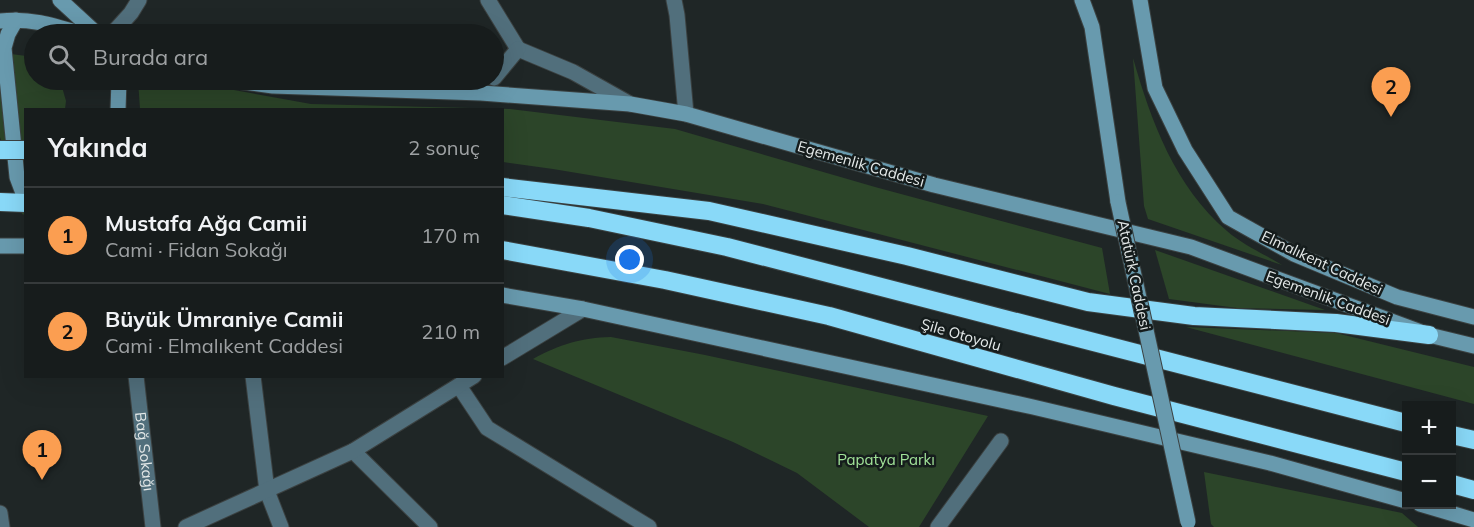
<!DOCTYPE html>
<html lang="tr">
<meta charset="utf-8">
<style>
body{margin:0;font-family:Mulish,sans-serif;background:#202525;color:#f1f3f6}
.controls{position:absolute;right:18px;bottom:18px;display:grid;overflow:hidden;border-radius:0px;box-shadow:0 6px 24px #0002}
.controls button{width:54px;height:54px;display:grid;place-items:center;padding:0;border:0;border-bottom:2px solid #363a3b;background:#171c1c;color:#f1f3f6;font:30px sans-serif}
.you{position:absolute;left:630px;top:260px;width:21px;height:21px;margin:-15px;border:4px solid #fff;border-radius:50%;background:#1a73e8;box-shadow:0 0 0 9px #1a73e833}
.badge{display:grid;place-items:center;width:39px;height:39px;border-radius:50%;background:#fb9e51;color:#111;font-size:20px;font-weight:700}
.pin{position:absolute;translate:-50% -50px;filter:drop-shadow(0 2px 3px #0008)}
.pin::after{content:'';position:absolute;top:32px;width:21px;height:18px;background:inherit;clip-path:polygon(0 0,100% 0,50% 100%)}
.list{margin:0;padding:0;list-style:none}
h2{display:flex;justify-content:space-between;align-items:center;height:78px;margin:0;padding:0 24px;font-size:26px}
h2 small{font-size:20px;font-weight:400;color:#9ea1a3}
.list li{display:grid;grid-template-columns:39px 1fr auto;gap:18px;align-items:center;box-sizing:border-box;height:96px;padding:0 24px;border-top:2px solid #363a3b}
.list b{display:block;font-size:22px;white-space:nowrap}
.list p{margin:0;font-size:20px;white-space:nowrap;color:#9ea1a3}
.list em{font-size:20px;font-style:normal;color:#9ea1a3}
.icon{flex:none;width:33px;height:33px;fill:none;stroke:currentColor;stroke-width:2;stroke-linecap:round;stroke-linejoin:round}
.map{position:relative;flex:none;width:1474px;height:527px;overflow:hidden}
.search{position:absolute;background:#171c1c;box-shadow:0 6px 24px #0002;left:24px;top:24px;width:480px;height:66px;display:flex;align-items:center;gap:15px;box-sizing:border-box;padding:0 21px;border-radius:33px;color:#9ea1a3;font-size:22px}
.panel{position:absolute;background:#171c1c;box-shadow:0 6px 24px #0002;left:24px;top:108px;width:480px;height:270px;border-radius:0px}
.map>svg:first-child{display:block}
</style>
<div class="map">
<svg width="1474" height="527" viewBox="0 0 1474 527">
<rect width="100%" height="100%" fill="#1f2626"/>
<g fill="#2c4529">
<polygon points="11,54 34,57 34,80 60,80 66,101 65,109 26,110 25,215 22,214 0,137 0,62"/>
<path d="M1133 58C1151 121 1175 187 1227 231 1243 245 1264 254 1282 265L1148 219 1144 206Z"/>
<polygon points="138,80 179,80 311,104 510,109 675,129 875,187 1102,248 1110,294 763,204 553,169 503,162 502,110 140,109"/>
<polygon points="1155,250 1325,310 1237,308 1169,299"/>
<polygon points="1186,327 1336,333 1474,367 1474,404"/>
<path d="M611 337 705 355 988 416 919 527H869L797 473 733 442 533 359C560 344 581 338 611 337Z"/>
<polygon points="1204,472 1402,513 1418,527 1214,527 1211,524"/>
</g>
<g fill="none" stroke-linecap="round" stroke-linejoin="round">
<g stroke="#3b4141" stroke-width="17">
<g id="street">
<polyline points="488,0 518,49"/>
<polyline points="674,0 677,15 686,114"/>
<polyline points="112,34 131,13 139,0"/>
<polyline points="518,49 573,72 630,104"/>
<polyline points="494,78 518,49"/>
<polyline points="502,358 583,309"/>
<path id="s1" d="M136 376 153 527"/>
<polyline points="253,376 267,491 281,527"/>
<polyline points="459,386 487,428 649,527"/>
<polyline points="353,451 430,527"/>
<polyline points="0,513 2,527"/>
<polyline points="186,527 353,451 474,376"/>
<polyline points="938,527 1001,441"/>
</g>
</g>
<g stroke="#3b4141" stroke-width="17">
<g id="secondary">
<polyline points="60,0 97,34"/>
<polyline points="1082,0 1092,27 1118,202"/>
<polyline points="1140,0 1155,88 1185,150 1228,217 1294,254 1397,297 1474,317"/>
<polyline points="16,20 8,34 4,48 17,177 26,201"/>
<path d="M0 21C31 18 52 25 81 34"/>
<polyline points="230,80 273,86 481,93 630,104 686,114 934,185 1191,247 1429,335 1474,346"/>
<polyline points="118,110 119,80"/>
<polyline points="0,246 26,246"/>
<polyline points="502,295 583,309 1033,407 1270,463 1406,501"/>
<polyline points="1420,504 1474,520"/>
</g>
</g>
<g stroke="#3b4141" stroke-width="20">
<g id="highway">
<polyline points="502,187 709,211 907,256 1088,302 1194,316 1336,323 1429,335"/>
<polyline points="0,202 26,203"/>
<polyline points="502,205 589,218 727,247 1406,423"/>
<polyline points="502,250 665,280 829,316 1114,396 1406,472"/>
<polyline points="1452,435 1474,440"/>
<polyline points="1452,484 1474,490"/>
</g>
</g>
<use href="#street" stroke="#516f7c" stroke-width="15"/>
<use href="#secondary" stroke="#689aae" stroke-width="15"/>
<use href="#highway" stroke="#89d9f8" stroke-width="18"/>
<g stroke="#3b4141" stroke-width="17" stroke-linecap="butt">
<polyline id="secondary-bridge" points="1118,202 1188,522"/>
</g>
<g stroke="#3b4141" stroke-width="20" stroke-linecap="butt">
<polyline id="highway-bridge" points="0,150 26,150"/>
</g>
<use href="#secondary-bridge" stroke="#689aae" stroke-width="15"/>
<use href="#highway-bridge" stroke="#89d9f8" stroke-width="18"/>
</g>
<g text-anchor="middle" stroke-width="5" stroke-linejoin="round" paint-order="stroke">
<g font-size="15" fill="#e4e9e9" stroke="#151c1c">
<text transform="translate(861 164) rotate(16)" y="5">Egemenlik Caddesi</text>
<text transform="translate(1322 263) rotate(25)" y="5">Elmalıkent Caddesi</text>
<text transform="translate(1134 275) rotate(78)" y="5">Atatürk Caddesi</text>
<text transform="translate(1328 298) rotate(20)" y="5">Egemenlik Caddesi</text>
<text transform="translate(961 335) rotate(16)" y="5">Şile Otoyolu</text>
<text dy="5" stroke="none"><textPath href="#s1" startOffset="76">Bağ Sokağı</textPath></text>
</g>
<g font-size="15" fill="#a1e298" stroke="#151c1c">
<text x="886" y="465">Papatya Parkı</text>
</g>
</g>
</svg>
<div class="controls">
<button>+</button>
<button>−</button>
</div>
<div class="you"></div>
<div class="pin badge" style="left:42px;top:480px">1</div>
<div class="pin badge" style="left:1391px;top:117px">2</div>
<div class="search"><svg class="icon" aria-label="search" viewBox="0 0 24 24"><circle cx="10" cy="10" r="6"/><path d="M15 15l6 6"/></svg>Burada ara</div>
<section class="panel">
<h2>Yakında<small>2 sonuç</small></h2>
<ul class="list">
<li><span class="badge">1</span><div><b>Mustafa Ağa Camii</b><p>Cami · Fidan Sokağı</p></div><em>170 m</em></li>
<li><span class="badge">2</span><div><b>Büyük Ümraniye Camii</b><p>Cami · Elmalıkent Caddesi</p></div><em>210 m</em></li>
</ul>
</section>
</div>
